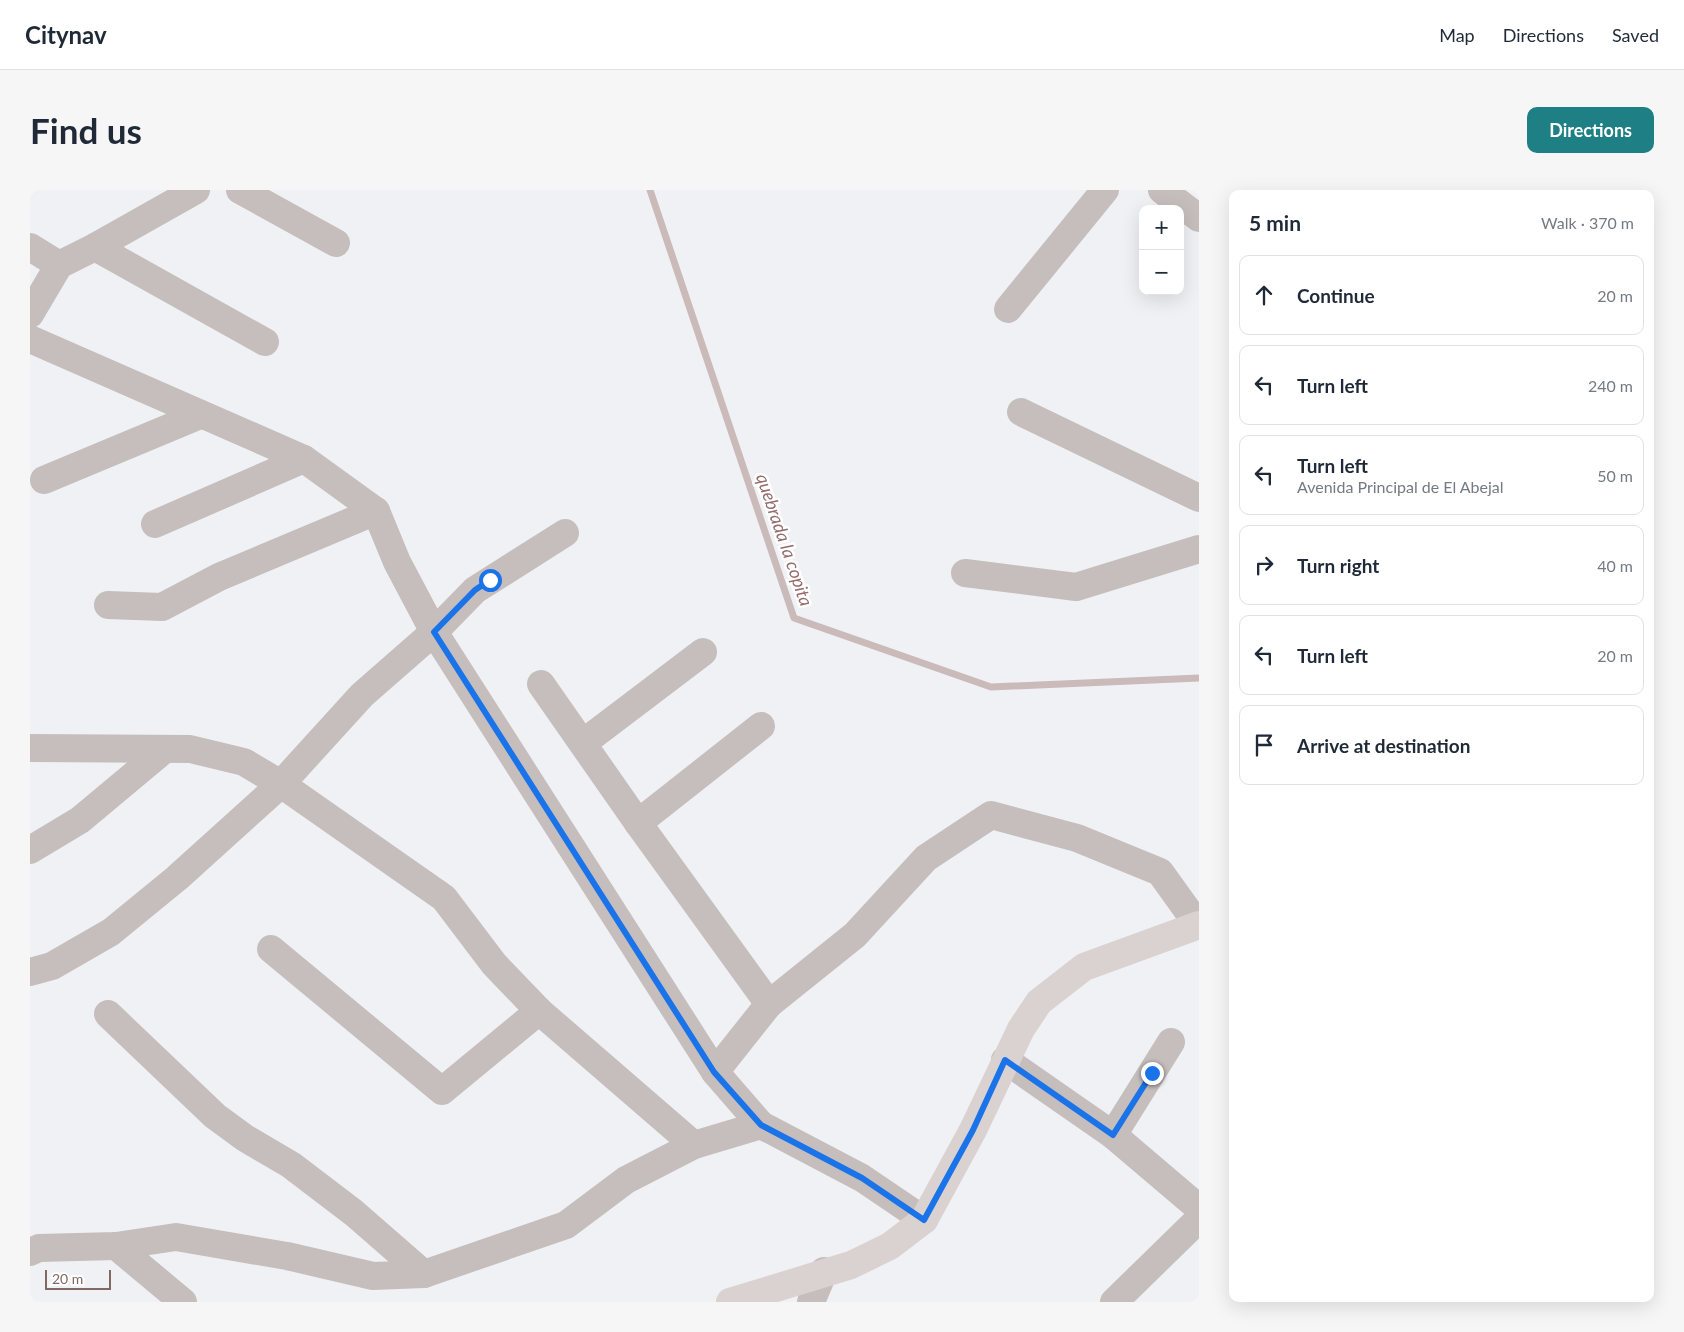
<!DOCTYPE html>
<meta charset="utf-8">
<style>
body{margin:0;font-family:Lato,sans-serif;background:#f6f6f7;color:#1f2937}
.controls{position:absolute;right:15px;top:15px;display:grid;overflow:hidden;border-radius:10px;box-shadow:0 5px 20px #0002}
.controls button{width:45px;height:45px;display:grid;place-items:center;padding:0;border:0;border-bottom:1px solid #e0e1e3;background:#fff;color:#1f2937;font:25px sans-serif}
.scale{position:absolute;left:15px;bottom:12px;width:66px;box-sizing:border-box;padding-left:5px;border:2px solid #826862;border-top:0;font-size:14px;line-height:18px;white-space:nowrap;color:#826862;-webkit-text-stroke:4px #fff;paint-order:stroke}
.stop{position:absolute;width:15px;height:15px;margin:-11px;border:4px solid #1a73e8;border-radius:50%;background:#fff}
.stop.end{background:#1a73e8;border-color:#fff;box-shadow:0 1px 5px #0008}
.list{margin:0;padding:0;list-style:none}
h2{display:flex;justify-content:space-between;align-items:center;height:65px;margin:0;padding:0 20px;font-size:21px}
h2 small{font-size:16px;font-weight:400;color:#747a83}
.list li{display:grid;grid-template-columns:32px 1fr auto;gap:15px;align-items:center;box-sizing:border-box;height:80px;margin:0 10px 10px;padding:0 10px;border:1px solid #e0e1e3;border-radius:10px}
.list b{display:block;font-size:19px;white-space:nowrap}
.list p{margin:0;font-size:16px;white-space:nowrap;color:#747a83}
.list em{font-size:16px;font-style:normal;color:#747a83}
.icon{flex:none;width:28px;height:28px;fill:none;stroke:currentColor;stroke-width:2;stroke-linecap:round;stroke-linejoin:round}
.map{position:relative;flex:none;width:1169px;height:1112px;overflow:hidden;border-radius:10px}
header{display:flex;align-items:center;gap:30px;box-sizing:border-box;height:70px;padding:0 25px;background:#fff;border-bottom:1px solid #e0e1e3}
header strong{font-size:24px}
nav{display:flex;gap:28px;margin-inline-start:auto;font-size:18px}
.intro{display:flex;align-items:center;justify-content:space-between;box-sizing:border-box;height:120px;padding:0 30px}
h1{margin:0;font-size:35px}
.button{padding:12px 22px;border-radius:10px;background:#1e7f84;color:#fff;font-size:18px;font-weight:700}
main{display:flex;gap:30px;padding:0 30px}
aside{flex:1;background:#fff;border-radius:10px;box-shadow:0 5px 20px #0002}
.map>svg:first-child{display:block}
</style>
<header>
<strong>Citynav</strong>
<nav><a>Map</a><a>Directions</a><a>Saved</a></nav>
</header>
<div class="intro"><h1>Find us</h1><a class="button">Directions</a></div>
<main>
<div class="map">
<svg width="1169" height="1112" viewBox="0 0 1169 1112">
<rect width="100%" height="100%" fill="#f0f1f5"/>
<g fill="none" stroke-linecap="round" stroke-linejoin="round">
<polyline stroke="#cbbaba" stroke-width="7" points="620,0 764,428 961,497 1169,488"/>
<g stroke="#c5bebc" stroke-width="28">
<polyline points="210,0 306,53"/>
<polyline points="1132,0 1169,28"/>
<polyline points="0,57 29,75"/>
<polyline points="65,57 235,152"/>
<polyline points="978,119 1075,0"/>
<polyline points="0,124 29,75 65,57 166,0"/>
<polyline points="0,149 274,269 346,321 367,372 404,442 685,882 731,935"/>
<polyline points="991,222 1169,308"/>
<polyline points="14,290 170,225"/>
<polyline points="125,334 274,269"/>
<polyline points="935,383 1046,397 1169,359"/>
<polyline points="78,415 132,417 189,387 346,321"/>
<polyline points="511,494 608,633 739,814"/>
<polyline points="553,553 673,462"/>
<polyline points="0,558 160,559 214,572 251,594 414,708 464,774 509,821 664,955"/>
<polyline points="608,633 731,536"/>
<polyline points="0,660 50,630 135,559"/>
<polyline points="241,759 412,901 509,821"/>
<polyline points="0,782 22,776 81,742 147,688 251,594 332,505 404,442 445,400 535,343"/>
<polyline points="78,824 185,926 215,948 261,975 324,1023 394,1084"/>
<polyline points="975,870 1083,945 1169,1018"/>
<polyline points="685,882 739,814 825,745 896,668 961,625 1047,648 1130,682 1168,735"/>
<polyline points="1083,945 1141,852"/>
<polyline points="86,1056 153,1112"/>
<polyline points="0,1062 9,1058 86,1056 146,1047 257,1066 343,1086 394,1084 536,1035 596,990 664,955 731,935 832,988 894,1030"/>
<polyline points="781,1112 794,1081"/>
<polyline points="1084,1112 1169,1029"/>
</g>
<polyline stroke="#dad2d0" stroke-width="28" points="700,1112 821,1075 860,1056 894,1030 943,940 991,839 1009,812 1054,777 1169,735"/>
</g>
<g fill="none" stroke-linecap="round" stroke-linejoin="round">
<polyline stroke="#1a73e8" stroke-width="6" points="460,390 445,400 404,442 684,882 731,935 832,988 894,1030 943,940 975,870 1083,945 1122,883"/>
</g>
<g text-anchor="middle" stroke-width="5" stroke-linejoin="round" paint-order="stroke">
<g font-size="18" font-style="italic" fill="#956c6c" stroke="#fff">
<text transform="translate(754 350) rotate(71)" y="6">quebrada la copita</text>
</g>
</g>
</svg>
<div class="controls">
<button>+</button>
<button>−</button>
</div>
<div class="scale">20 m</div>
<div class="stop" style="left:460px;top:390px"></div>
<div class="stop end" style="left:1122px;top:883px"></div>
</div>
<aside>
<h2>5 min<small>Walk · 370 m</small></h2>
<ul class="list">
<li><svg class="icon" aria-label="ahead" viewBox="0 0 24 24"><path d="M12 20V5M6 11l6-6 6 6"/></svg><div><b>Continue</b></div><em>20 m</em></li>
<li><svg class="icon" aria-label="left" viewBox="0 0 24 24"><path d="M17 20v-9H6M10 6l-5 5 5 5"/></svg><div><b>Turn left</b></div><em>240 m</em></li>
<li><svg class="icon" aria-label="left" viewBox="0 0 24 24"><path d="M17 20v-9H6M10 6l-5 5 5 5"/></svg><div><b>Turn left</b><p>Avenida Principal de El Abejal</p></div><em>50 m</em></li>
<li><svg class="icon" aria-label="right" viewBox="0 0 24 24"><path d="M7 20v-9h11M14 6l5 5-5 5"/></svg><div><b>Turn right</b></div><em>40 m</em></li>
<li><svg class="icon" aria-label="left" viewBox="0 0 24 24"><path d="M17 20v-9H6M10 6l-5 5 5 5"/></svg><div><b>Turn left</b></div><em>20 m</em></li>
<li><svg class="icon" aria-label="arrive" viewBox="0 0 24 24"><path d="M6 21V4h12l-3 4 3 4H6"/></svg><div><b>Arrive at destination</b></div></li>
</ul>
</aside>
</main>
